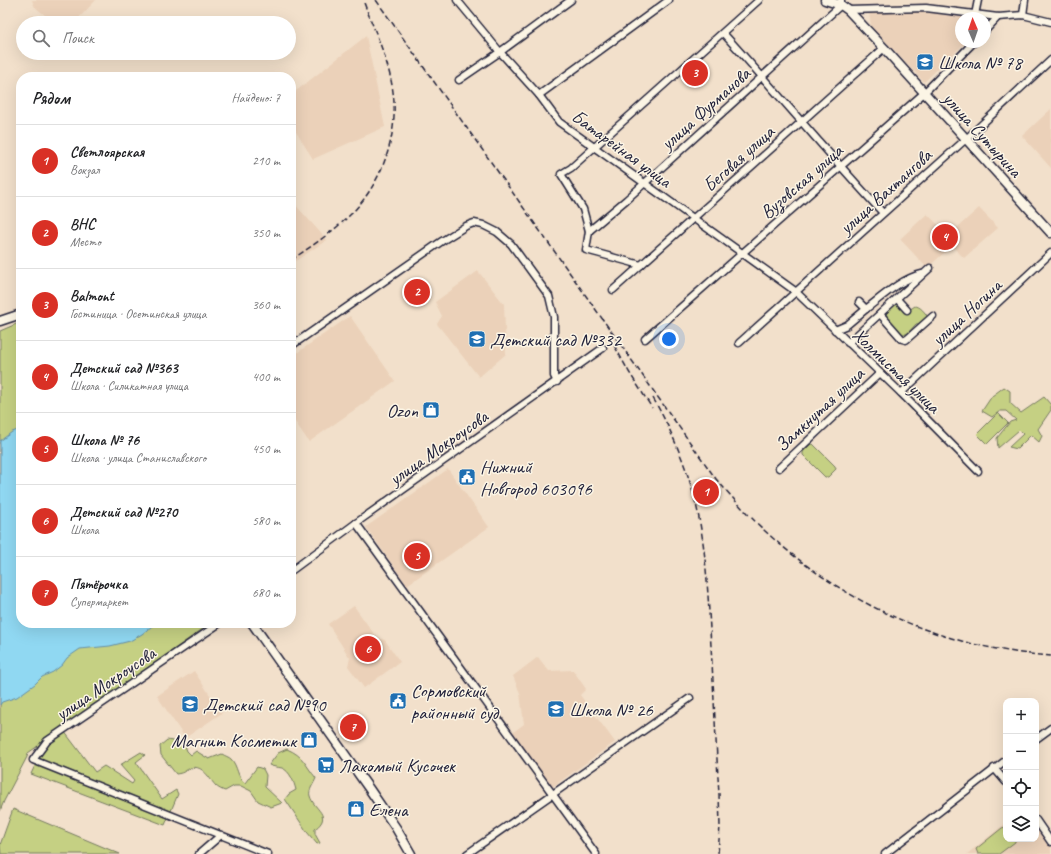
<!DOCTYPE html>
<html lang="ru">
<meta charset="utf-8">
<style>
body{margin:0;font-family:Caveat,sans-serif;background:#f2f2f2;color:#202124}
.controls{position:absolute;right:12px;bottom:12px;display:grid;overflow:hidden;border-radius:8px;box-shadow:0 4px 16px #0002}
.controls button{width:36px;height:36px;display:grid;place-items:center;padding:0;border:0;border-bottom:1px solid #e0e0e0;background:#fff;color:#202124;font:20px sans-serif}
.compass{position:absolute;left:955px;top:12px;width:36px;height:36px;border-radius:50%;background:#fff;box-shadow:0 4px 16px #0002;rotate:358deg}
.you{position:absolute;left:669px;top:339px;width:14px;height:14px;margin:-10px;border:3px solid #fff;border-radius:50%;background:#1a73e8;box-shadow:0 0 0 6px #1a73e833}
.badge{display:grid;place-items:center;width:26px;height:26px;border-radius:50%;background:#d93025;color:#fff;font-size:13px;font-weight:700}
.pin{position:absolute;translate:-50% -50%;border:2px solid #fff;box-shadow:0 1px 4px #0006}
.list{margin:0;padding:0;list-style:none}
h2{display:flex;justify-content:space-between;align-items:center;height:52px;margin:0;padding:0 16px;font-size:17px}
h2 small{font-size:13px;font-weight:400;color:#757577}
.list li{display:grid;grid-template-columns:26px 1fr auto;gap:12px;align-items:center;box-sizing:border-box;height:72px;padding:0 16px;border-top:1px solid #e0e0e0}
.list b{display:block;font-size:15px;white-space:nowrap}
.list p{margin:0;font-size:13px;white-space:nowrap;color:#757577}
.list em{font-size:13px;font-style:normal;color:#757577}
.icon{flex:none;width:22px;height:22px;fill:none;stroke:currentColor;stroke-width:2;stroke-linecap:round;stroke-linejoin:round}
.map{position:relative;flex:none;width:1051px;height:854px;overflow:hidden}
.search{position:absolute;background:#fff;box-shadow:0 4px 16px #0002;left:16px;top:16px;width:280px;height:44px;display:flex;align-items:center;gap:10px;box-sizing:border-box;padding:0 14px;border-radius:22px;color:#757577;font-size:15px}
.panel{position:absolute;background:#fff;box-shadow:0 4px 16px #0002;left:16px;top:72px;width:280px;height:556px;border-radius:16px}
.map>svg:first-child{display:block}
</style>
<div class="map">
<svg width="1051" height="854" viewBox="0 0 1051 854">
<rect width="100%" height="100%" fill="#f2e0cb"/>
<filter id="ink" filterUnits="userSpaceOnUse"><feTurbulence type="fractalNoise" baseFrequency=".025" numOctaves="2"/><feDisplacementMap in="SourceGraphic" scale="8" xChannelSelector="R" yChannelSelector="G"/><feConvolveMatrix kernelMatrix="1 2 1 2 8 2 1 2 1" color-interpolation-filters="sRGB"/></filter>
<g filter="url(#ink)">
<g fill="#ebd1b9">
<polygon points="32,0 96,0 74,23 54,23 34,6"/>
<polygon points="869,12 918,12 979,18 961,18 961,42 966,42 924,82 871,26"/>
<polygon points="366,36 385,127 313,159 291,124 291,95"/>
<polygon points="1051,109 1051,168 1022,136"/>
<polygon points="291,200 327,240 291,264"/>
<polygon points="979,208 998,228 964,258 952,246 927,268 900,239 927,214 949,235"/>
<polygon points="478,271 504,304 506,354 479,377 437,324 442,316 435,302"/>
<polygon points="350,316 395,381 309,442 291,416 291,357"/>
<polygon points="448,469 489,527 407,585 366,527"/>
<polygon points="354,606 377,638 385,640 400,662 364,688 348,666 350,658 328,624"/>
<polygon points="538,657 549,671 573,670 586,689 580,695 615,742 551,788 512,733 524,724 520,693 513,676"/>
<polygon points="194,671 222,713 185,738 157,696"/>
<polygon points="1006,823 1006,839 1036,839 1036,823 1051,845 1051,854 967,854"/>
</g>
<g fill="#c5d083" stroke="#74795f">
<path d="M897 302 909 310 915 306C920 306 926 313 928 318L923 323 916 324 907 334H902L888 318 886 314 888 310Z"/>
<polygon points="21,322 21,623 211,623 28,753 27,757 4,801 0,811 0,331"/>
<polygon points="1004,387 1010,391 1010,403 1021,413 1044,397 1051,405 1051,410 1038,429 1042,436 1039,442 1031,435 1017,449 1009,447 1023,434 1019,430 998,448 997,438 1010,422 1016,420 1006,411 1000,411 992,417 982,411 992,396"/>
<polygon points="998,413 1008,423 987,444 977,434"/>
<polygon points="811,444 813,444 835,466 836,469 828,477 825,477 803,455 803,452"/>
<polygon points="64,731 95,772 104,766 132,784 134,781 120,765 141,752 145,755 136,762 162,799 176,790 178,794 165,825 31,774 39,757 48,743"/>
<path d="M167 740 184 743 187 751 191 755 196 751 209 759 222 754C225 756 229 757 231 759 238 766 237 778 245 783L257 767 263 769 266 775 265 787 282 803 271 807 258 801 251 791 241 786H234L225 791C222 790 218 788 216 786 210 780 203 764 191 768 185 770 185 773 176 774L161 755 160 746Z"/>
<path d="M287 749C304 756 305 765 316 778 314 784 308 790 310 796 314 810 333 815 315 829V834L320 843 317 844 307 832 285 799 289 794 296 790C294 782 290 771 282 768 277 767 273 767 269 765L278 753Z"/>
<polygon points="13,809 120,854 1,854 0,845"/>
<polygon points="1005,827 1006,827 1006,839 1015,839 1015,842 999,854 978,854 976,849 1002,828"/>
</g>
<polygon fill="#90d8f2" stroke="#648fa9" points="21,429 21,623 156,623 142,634 130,641 110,646 80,649 67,658 62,665 53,672 42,677 35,684 17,697 2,702 0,705 0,441 12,432"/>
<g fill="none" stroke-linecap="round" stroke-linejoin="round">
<g stroke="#22223b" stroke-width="9">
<g id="street">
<polyline points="457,0 500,52 539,95 559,122 795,291 901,393 978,471"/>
<polyline points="848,10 926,8 998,17 1023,15 1051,22"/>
<polyline points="975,15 978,0"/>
<polyline points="1023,15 1025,0"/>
<polyline points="985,31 998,17"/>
<path d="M723 33C777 92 828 154 883 213"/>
<polyline points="459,80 500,52 571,0"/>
<polyline points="539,95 669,0"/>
<polyline points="589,231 626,200 841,5 841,0"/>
<polyline points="641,265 586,250 589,231 583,209 561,174 571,168 759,0"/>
<polyline points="613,290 884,48"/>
<polyline points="897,299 907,310"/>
<path d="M859 302 866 309C883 296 901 279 922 274"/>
<polyline points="880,314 902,339 906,340 933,316"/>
<polyline points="835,330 847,325 866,309"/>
<polyline points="645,339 924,93 974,42"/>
<polyline points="739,343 966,139 1051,60"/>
<polyline points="848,343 930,268"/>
<polyline points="291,346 442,241 466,226 474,223 483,225 497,232 511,244 549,296 554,317 554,376 557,382"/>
<polyline points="901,393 1051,253"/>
<polyline points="779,468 880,373"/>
<polyline points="356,523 596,854"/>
<polyline points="291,571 356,523 603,348"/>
<polyline points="220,623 47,741 33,760 268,854"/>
<polyline points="1036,739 1051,728"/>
<polyline points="994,768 1006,782"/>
<polyline points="1036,820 1051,842"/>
<polyline points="199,854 221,835"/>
<polyline points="467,854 690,698"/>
<polyline points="885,854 1006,760"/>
</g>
</g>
<g stroke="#22223b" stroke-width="11">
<g id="secondary">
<polyline points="825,0 841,5 848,10 884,48 1051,233"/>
<polyline points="0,321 21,314"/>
<polyline points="252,623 370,790 396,828 411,854"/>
</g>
</g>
<use href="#street" stroke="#fcf5e5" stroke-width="6"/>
<use href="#secondary" stroke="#fcf5e5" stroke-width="8"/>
<g stroke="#22223b" stroke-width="1.5" stroke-dasharray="6 3" stroke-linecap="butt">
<path d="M376 0 716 479C737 503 758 526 782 546 859 611 951 649 1051 656"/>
<path d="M291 260C312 246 333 232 351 214 382 183 399 135 393 92 389 60 374 30 363 0"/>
<polyline points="610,338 629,372 652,408"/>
<path d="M653 398C672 431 687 467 696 504 707 551 708 599 711 646 714 695 716 745 719 794L720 826 718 854"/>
</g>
</g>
</g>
<defs>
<g id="school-square" transform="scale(0.9)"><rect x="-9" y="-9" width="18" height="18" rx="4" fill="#1f6fb2" stroke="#fcf5e5"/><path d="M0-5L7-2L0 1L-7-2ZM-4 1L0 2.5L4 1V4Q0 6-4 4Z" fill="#fff"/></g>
<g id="shop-square" transform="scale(0.9)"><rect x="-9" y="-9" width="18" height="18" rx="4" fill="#1f6fb2" stroke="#fcf5e5"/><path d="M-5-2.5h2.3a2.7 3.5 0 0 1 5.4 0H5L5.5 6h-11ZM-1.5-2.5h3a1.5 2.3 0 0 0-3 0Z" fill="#fff"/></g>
<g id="civic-square" transform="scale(0.9)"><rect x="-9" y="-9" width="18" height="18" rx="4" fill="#1f6fb2" stroke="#fcf5e5"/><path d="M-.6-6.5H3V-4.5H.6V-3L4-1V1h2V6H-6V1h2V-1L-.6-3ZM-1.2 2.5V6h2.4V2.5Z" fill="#fff"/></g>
<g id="supermarket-square" transform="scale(0.9)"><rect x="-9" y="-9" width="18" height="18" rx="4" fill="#1f6fb2" stroke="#fcf5e5"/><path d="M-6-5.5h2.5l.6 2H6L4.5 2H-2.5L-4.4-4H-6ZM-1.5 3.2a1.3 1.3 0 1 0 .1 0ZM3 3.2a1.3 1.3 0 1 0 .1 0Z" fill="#fff"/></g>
</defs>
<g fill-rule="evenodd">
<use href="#school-square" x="925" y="62"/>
<use href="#school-square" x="477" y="339"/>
<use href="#shop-square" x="431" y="410"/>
<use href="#civic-square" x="467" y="477"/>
<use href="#civic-square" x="398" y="701"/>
<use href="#school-square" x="190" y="704"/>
<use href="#school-square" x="556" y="709"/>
<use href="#shop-square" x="309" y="740"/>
<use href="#supermarket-square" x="326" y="765"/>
<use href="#shop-square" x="356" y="809"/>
</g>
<g text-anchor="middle" stroke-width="3" stroke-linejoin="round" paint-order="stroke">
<g font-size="19" fill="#22223b" stroke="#fcf5e5" text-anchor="start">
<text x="938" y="69">Школа № 78</text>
<text x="490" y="346">Детский сад №332</text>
<text x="418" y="417" text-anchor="end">Ozon</text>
<text x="480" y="473">Нижний<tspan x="480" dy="22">Новгород 603096</tspan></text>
<text x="411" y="697">Сормовский<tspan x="411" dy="22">районный суд</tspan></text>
<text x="203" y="711">Детский сад №90</text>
<text x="569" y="716">Школа № 26</text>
<text x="296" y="747" text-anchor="end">Магнит Косметик</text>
<text x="339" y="772">Лакомый Кусочек</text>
<text x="369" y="816">Елена</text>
</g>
<g font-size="19" fill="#22223b" stroke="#fcf5e5">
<text transform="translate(705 108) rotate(-42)" y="7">улица Фурманова</text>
<text transform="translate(983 134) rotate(48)" y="7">улица Сутырина</text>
<text transform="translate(622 148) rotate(36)" y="7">Батарейная улица</text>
<text transform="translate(738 158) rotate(-42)" y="7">Беговая улица</text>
<text transform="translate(801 181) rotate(-41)" y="7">Вузовская улица</text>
<text transform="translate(885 191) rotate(-42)" y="7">улица Вахтангова</text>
<text transform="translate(966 312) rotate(-43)" y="7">улица Ногина</text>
<text transform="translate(897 370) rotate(44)" y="7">Холмистая улица</text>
<text transform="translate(819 409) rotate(-43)" y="7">Замкнутая улица</text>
<text transform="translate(438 447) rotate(-35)" y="7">улица Мокроусова</text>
<text transform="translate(105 683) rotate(-34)" y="7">улица Мокроусова</text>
</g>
</g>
</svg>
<div class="controls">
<button>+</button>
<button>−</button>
<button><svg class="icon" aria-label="locate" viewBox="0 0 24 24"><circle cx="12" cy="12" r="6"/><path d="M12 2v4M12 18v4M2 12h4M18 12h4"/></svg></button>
<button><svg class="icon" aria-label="layers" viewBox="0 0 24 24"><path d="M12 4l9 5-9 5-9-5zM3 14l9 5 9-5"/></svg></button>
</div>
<svg class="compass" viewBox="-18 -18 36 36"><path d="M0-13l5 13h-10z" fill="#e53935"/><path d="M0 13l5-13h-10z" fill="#757577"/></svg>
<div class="you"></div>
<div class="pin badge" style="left:706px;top:492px">1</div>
<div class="pin badge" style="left:417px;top:292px">2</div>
<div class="pin badge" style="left:695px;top:73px">3</div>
<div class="pin badge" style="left:945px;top:237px">4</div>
<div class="pin badge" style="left:417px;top:556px">5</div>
<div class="pin badge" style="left:368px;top:649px">6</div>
<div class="pin badge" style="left:353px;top:727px">7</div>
<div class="search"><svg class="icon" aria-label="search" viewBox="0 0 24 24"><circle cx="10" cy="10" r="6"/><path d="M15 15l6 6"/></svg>Поиск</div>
<section class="panel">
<h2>Рядом<small>Найдено: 7</small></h2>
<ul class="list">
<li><span class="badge">1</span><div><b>Светлоярская</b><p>Вокзал</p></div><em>210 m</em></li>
<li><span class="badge">2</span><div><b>ВНС</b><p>Место</p></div><em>350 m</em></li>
<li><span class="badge">3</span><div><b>Balmont</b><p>Гостиница · Осетинская улица</p></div><em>360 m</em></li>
<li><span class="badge">4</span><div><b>Детский сад №363</b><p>Школа · Силикатная улица</p></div><em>400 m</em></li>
<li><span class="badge">5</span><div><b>Школа № 76</b><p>Школа · улица Станиславского</p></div><em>450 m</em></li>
<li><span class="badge">6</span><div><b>Детский сад №270</b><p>Школа</p></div><em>580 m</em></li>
<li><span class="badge">7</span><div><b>Пятёрочка</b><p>Супермаркет</p></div><em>680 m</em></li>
</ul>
</section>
</div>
